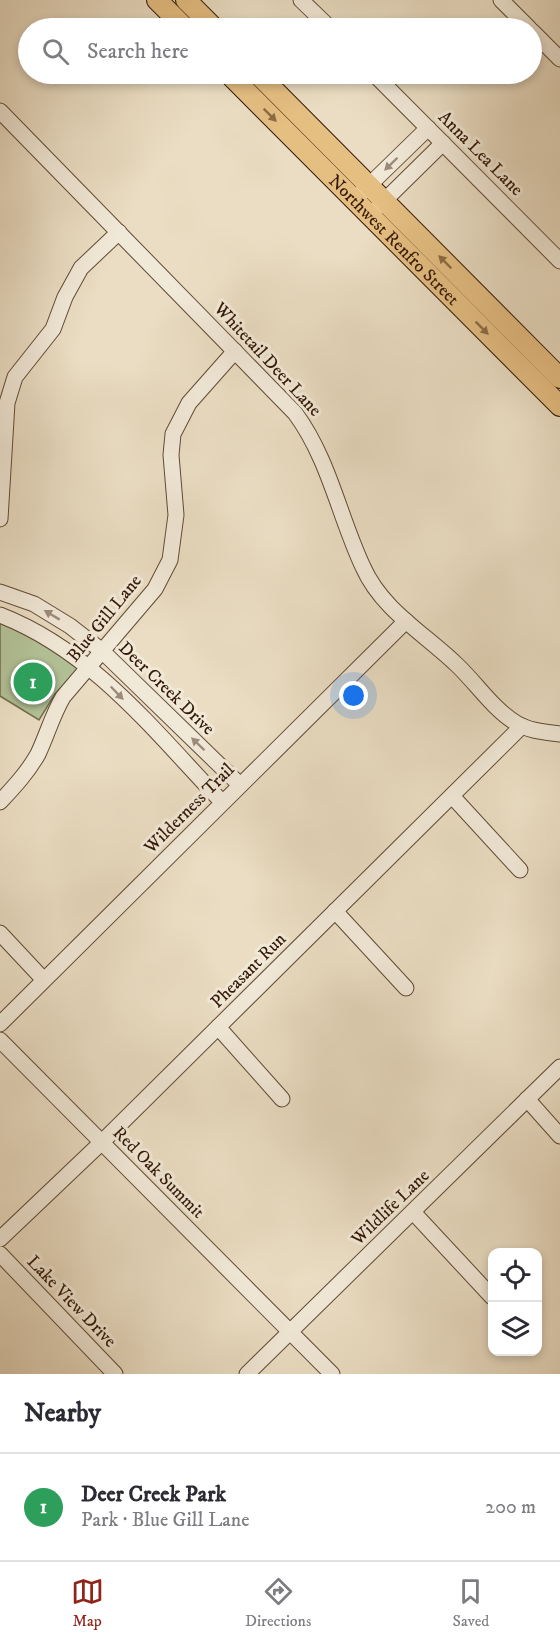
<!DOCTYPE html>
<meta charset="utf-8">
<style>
body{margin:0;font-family:"IM FELL DW Pica",serif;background:#f7f7f7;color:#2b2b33}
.controls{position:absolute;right:18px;bottom:18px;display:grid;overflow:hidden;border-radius:12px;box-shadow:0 3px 9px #0003}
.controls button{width:54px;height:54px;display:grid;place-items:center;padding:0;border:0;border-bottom:2px solid #e1e1e2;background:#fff;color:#2b2b33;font:30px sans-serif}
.you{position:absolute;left:354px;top:696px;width:21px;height:21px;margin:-15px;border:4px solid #fff;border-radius:50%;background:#1a73e8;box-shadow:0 0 0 9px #1a73e833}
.badge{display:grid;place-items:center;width:39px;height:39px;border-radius:50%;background:#8f2418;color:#fff;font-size:20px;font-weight:700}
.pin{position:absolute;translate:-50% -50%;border:3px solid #fff;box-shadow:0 2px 6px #0006}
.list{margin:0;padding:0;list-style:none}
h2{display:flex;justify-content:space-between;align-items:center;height:78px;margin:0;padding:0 24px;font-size:26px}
h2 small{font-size:20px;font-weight:400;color:#7c7c81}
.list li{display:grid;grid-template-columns:39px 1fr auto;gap:18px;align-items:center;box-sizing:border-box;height:108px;padding:0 24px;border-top:2px solid #e1e1e2}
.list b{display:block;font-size:22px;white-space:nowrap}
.list p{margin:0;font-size:20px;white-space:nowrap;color:#7c7c81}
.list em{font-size:20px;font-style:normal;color:#7c7c81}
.icon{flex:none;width:33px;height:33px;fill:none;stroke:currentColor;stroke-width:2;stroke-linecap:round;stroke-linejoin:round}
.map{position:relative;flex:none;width:560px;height:1374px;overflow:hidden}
.search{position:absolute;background:#fff;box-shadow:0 3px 9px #0003;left:18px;right:18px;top:18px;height:66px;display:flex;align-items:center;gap:15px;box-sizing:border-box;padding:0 21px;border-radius:33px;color:#7c7c81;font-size:22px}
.sheet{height:186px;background:#fff}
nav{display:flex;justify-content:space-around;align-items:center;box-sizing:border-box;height:84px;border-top:2px solid #e1e1e2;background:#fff;font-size:16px;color:#7c7c81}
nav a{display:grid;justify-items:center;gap:3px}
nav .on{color:#8f2418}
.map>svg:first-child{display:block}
</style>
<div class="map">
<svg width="560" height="1374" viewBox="0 0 560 1374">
<rect width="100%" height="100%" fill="#eaddc3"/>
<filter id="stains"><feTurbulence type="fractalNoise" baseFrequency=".00333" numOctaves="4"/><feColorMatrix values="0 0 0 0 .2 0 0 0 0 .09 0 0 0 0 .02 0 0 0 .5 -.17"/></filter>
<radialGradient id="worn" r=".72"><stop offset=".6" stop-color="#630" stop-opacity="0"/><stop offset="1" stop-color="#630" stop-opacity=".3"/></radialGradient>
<polygon fill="#b3c297" stroke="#736e4e" stroke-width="1.5" points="0,622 29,634 77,665 78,670 55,694 39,720 0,696"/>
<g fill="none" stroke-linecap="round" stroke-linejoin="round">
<g stroke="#614a35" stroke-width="17">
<g id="minor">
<polyline points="301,0 330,28"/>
<polyline points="501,0 529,28"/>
<polyline points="532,31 560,59"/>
<polyline points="374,74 560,261"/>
<path d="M0 111 295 413C329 459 339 516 363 567 382 610 425 634 457 665 477 684 493 709 516 723 529 731 545 732 560 734"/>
<polyline points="354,200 428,128"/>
<polyline points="378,207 443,143"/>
<polyline points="0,519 7,403 15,377 53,329 65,297 81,268 119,232"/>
<polyline points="0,592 34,604 70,626 102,651 240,785"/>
<path d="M0 615C93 651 155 732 222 802"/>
<polyline points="452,796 520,870"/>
<path d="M0 802C14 787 28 772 38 754 47 735 52 716 63 697L155 589 170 560 176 515 171 455 173 434 189 403 235 351"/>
<polyline points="335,911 406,988"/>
<polyline points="0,933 43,979"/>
<polyline points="0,1024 406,621"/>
<polyline points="218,1027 282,1099"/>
<polyline points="0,1040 332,1374"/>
<polyline points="527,1099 560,1136"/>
<polyline points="413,1212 492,1297"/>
<polyline points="0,1239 102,1142 522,726"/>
<polyline points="0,1254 115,1374"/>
<polyline points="247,1374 560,1067"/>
</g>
</g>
<g stroke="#331906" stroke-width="22">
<g id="major">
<polyline points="157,0 185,28"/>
<polyline points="186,0 214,28"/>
<path id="s1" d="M229 74 560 406"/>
<polyline points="258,74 560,378"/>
</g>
</g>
<use href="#minor" stroke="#f1e9d8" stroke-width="15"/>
<use href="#major" stroke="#e5be82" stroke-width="20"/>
</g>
<defs><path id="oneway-solid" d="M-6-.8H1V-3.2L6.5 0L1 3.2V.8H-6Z" transform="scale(1.5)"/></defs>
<g fill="#8c6c44">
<use href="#oneway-solid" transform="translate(270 115) rotate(45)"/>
<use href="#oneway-solid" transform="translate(445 262) rotate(-135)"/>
<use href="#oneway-solid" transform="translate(482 328) rotate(45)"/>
</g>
<g fill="#9c8b7a">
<use href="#oneway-solid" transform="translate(391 164) rotate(136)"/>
<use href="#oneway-solid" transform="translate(52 615) rotate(-149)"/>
<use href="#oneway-solid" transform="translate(117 693) rotate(46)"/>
<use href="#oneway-solid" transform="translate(198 744) rotate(-136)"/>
</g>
<g text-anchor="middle" stroke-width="6" stroke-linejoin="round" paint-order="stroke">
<g font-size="18" fill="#331906" stroke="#f1e9d8">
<text transform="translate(481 153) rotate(45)" y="6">Anna Lea Lane</text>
<text dy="6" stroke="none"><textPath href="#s1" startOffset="234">Northwest Renfro Street</textPath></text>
<text transform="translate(268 359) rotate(47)" y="6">Whitetail Deer Lane</text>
<text transform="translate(104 618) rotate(-51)" y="6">Blue Gill Lane</text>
<text transform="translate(167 688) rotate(44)" y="6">Deer Creek Drive</text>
<text transform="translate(189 808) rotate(-45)" y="6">Wilderness Trail</text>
<text transform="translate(248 970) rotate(-45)" y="6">Pheasant Run</text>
<text transform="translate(159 1172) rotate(45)" y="6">Red Oak Summit</text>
<text transform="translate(390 1207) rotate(-44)" y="6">Wildlife Lane</text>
<text transform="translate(72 1301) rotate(46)" y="6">Lake View Drive</text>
</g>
</g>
<rect width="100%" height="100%" filter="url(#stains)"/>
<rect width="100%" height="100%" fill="url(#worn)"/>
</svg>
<div class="controls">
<button><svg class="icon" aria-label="locate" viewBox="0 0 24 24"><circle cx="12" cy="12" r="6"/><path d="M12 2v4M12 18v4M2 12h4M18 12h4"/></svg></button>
<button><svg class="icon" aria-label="layers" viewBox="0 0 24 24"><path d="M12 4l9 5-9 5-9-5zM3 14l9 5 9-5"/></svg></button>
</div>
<div class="you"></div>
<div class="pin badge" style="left:33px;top:682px;background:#2e9e5b">1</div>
<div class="search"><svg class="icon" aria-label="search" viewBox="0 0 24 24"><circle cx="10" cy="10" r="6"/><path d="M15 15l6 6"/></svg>Search here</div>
</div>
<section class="sheet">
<h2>Nearby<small></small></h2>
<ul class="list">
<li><span class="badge" style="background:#2e9e5b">1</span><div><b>Deer Creek Park</b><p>Park · Blue Gill Lane</p></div><em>200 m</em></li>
</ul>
</section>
<nav>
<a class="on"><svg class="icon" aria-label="map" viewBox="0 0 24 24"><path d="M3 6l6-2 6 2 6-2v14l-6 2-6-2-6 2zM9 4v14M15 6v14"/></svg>Map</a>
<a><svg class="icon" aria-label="directions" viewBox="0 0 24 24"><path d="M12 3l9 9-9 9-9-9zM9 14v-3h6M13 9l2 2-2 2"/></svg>Directions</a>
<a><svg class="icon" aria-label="saved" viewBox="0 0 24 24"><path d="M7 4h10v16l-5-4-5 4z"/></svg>Saved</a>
</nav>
